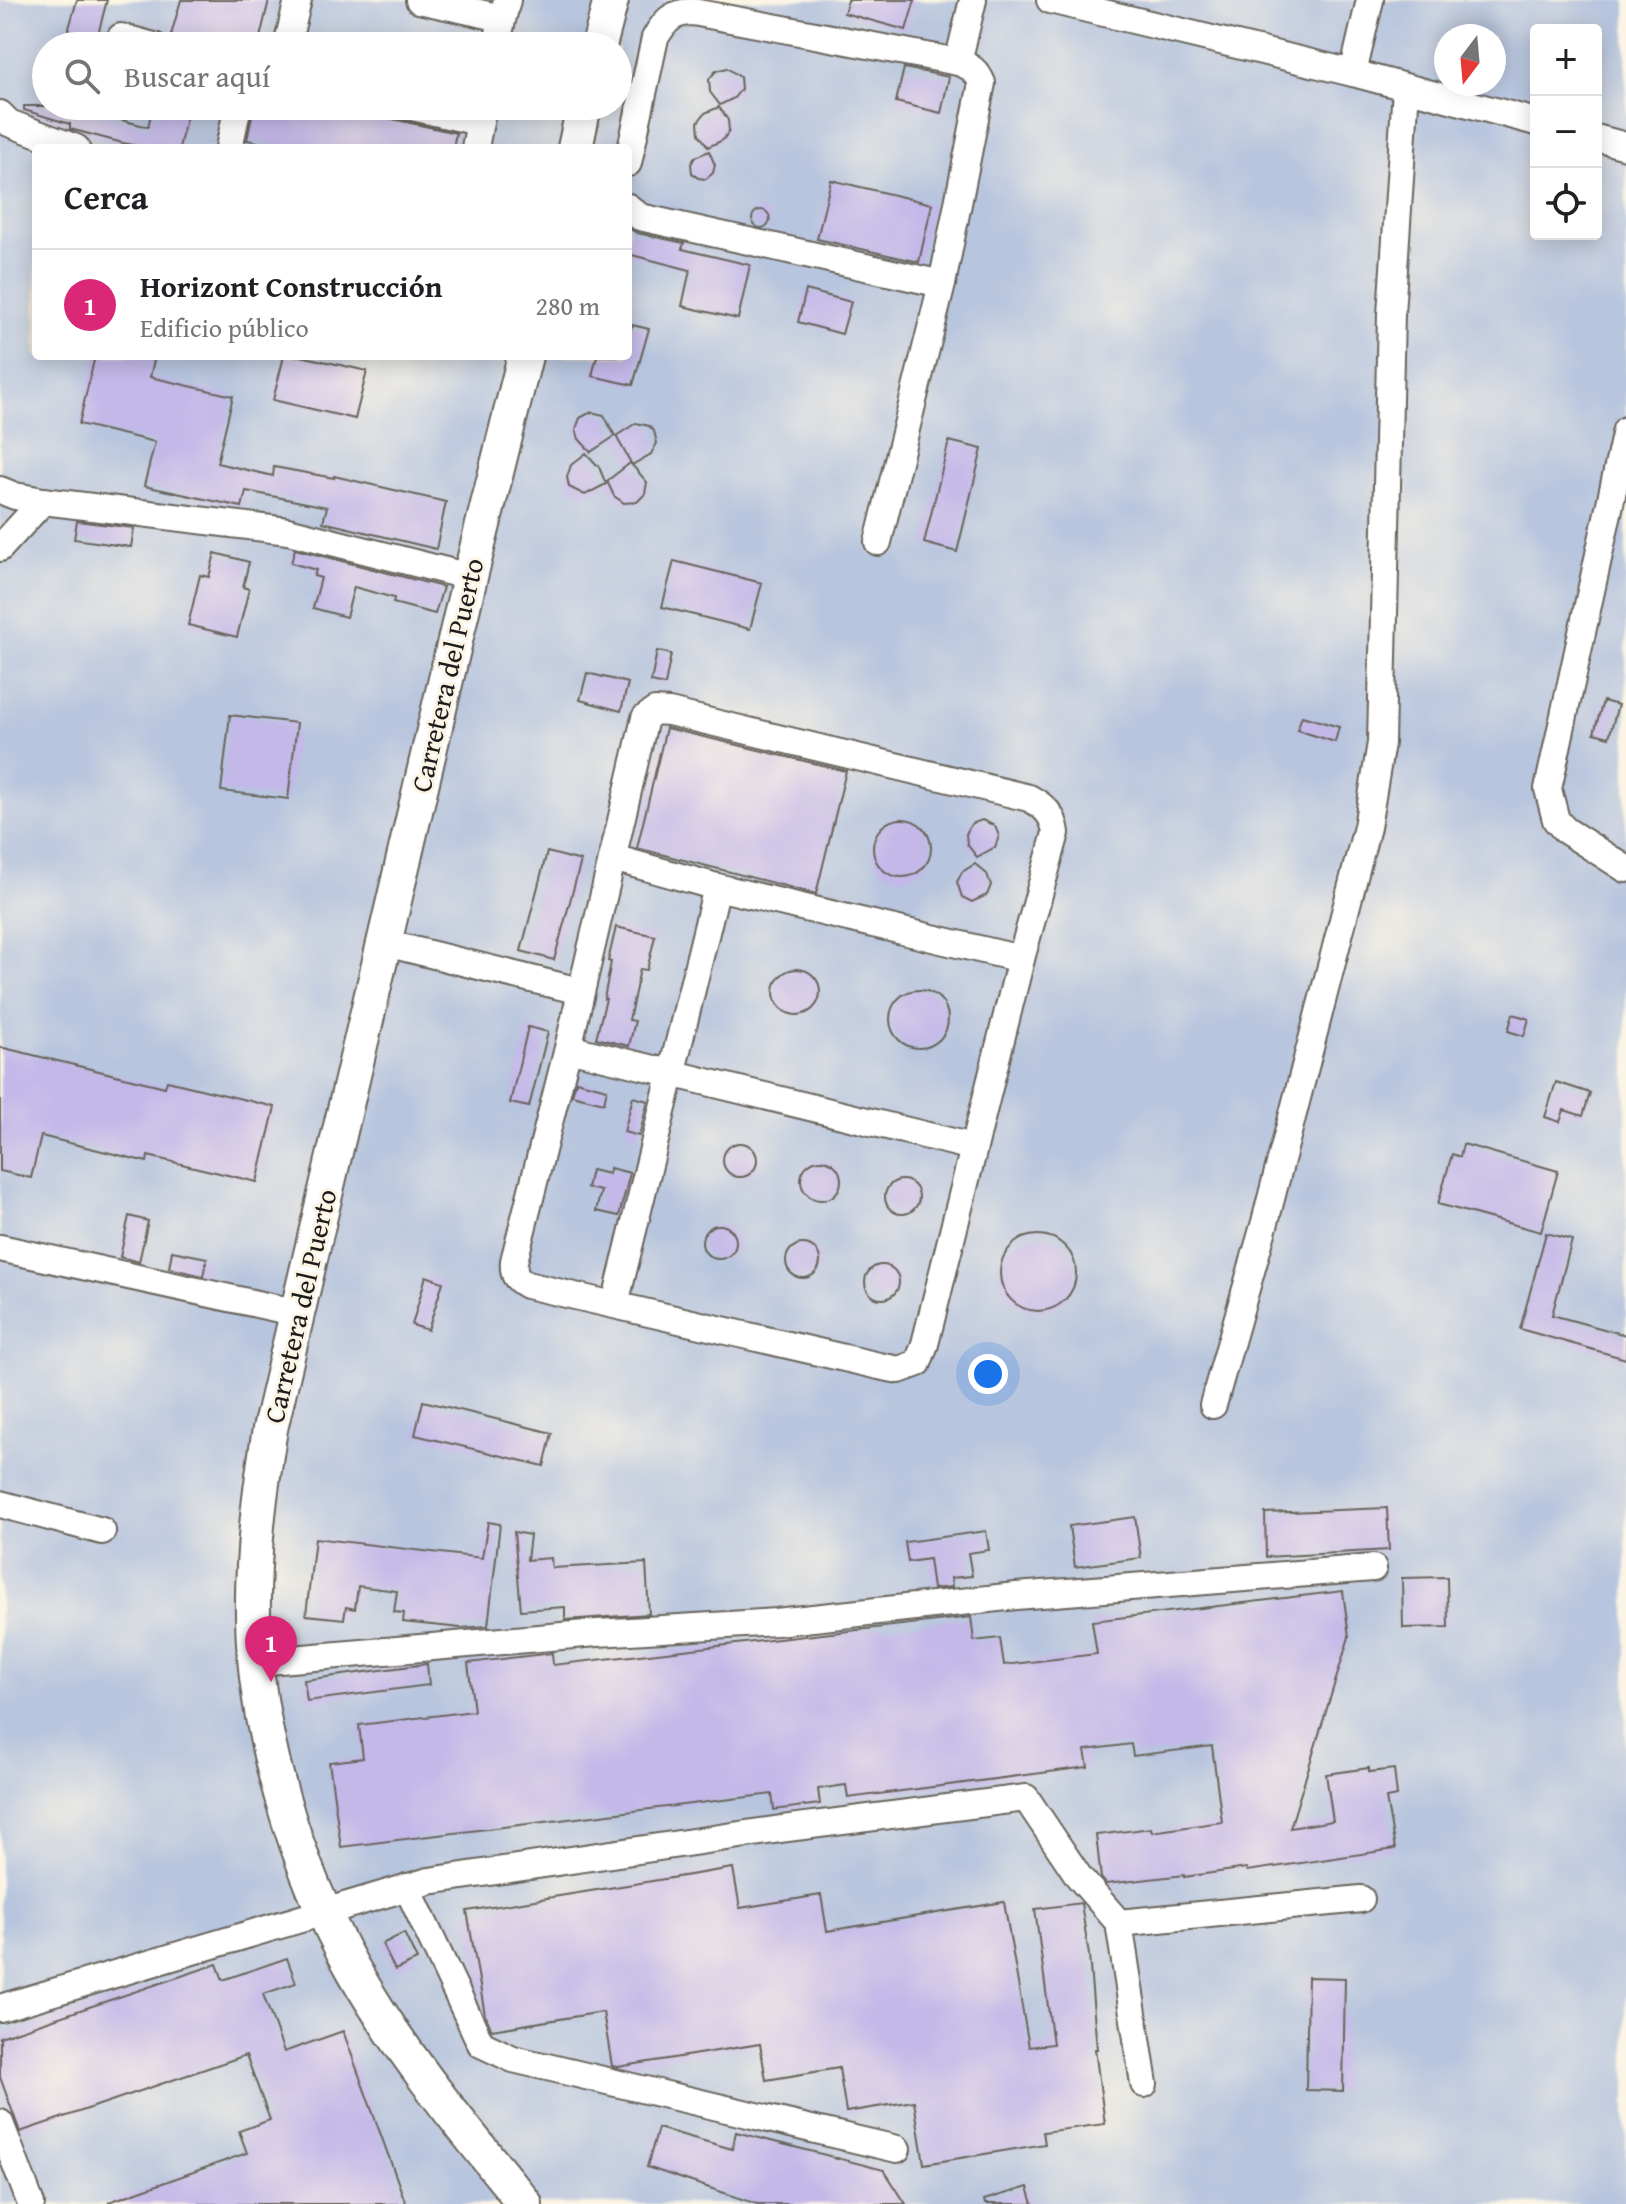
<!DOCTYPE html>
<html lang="es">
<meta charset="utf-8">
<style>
body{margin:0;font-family:"Gentium Book Plus",serif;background:#f2f2f2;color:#202124}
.controls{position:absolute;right:24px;top:24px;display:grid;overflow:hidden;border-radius:8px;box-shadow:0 4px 20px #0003}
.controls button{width:72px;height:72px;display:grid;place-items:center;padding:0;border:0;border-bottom:2px solid #e0e0e0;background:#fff;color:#202124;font:40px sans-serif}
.compass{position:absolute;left:1434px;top:24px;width:72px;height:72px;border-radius:50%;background:#fff;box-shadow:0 4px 20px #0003;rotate:196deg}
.you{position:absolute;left:988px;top:1374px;width:28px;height:28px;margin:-20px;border:6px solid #fff;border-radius:50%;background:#1a73e8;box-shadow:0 0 0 12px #1a73e833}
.badge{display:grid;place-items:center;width:52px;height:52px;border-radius:50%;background:#db2777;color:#fff;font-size:26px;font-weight:700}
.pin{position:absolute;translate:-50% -66px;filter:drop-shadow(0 2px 4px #0008)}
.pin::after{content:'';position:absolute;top:42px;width:28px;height:24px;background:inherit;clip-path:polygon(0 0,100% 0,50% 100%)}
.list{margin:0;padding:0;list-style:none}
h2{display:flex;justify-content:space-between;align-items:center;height:104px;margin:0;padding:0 32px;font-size:34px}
h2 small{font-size:26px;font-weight:400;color:#757577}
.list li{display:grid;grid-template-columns:52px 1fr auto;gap:24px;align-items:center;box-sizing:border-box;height:112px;padding:0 32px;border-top:2px solid #e0e0e0}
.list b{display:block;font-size:30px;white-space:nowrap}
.list p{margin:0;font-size:26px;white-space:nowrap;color:#757577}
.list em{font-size:26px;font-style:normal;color:#757577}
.icon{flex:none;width:44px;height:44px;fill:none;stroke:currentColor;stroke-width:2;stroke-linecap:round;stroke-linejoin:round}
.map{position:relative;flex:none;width:1626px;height:2204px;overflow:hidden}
.search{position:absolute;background:#fff;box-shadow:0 4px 20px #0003;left:32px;top:32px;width:600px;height:88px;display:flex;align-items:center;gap:20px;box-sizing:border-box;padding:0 28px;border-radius:44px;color:#757577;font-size:30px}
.panel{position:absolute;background:#fff;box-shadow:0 4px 20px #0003;left:32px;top:144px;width:600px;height:216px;border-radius:8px}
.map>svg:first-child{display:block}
</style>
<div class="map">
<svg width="1626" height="2204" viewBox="0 0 1626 2204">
<rect width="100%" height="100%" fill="#fcf5e5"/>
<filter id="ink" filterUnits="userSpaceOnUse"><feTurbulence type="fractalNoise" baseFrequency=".0125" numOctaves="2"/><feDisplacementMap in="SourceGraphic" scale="16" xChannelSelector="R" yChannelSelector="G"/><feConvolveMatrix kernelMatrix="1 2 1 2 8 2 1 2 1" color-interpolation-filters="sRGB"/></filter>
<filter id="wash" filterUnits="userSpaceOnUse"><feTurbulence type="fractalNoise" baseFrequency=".006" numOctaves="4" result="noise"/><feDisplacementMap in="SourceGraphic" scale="32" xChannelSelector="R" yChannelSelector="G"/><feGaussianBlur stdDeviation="1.8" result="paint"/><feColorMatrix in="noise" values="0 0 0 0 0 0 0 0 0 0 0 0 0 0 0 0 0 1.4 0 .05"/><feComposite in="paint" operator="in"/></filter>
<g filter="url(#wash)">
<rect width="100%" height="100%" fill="#f5e9cf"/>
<path fill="#b7c5de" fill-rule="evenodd" d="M0 0H1626V2204H0ZM1536 30H1596V234H1536ZM1446 36H1494V84H1446ZM46 46H618V106H46ZM36 148H628V356H36Z"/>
<g id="blocks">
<g fill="#c3b8e8">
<polygon points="77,0 107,0 95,46 64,46"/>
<polygon points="181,0 269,0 258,46 210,46 171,35"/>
<polygon points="848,0 915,0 906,30 844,13"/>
<polygon points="727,68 740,77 741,89 734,98 720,105 710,92 709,79 716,71"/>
<polygon points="904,68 949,77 941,113 896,102"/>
<polygon points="24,106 92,106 91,112 148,127 151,114 161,116 163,106 189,106 179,148 148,148 123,143 70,129 70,124 24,110"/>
<polygon points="254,106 334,106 456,133 453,148 287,148 247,140"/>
<polygon points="719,107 728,120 729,131 723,140 708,147 699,134 698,122 705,113"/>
<polygon points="709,151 715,165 713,173 706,179 698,178 692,173 691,164 695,157"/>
<polygon points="831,180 932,204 919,262 817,239"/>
<circle cx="761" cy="219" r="9"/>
<polygon points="628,228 637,233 684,243 682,249 750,265 738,319 682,306 690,270 628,254"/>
<polygon points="806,290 851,302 842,334 798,322"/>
<polygon points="632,325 649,329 633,385 592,376 597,356 628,356 628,339"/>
<polygon points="95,356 155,356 150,377 233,396 217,463 273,476 274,467 334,478 334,476 446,502 436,549 323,522 327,507 246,491 242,507 144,486 155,442 79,424"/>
<polygon points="284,356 301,356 367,371 355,419 273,400"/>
<polygon points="591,412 604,415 615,436 591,452 579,439 576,429 580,418"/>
<polygon points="636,423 649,426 654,431 657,443 651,454 632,465 647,482 645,494 637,502 624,503 614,496 607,481 630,463 632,465 616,436"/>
<polygon points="949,441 982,449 957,552 924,543"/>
<polygon points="586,453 599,467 606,484 585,495 569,487 567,477 571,465"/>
<polygon points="77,521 134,528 131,547 74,539"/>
<polygon points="295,549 443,587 435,614 393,603 394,598 354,587 346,617 313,608 321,578 314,576 316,570 291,563"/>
<polygon points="215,553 249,562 243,587 249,589 237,637 188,625 200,575 209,577"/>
<polygon points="674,561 762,583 750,629 662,607"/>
<polygon points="657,651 671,654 665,685 651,682"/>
<polygon points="587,673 628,683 621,711 580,700"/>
<polygon points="1603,701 1618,705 1609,737 1594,733"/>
<polygon points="230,715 297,723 288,799 221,791"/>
<polygon points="1302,716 1339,727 1335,742 1297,730"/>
<polygon points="666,728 846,771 816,894 637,848"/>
<circle cx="902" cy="848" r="29"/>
<polygon points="982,820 995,826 999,836 995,847 977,857 967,844 966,834 971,824"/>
<polygon points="547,852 581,861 554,960 521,951"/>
<polygon points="975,864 987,874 991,885 987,895 972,902 962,897 957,882 962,872"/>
<polygon points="616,927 655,936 647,970 640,969 629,1020 635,1021 629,1046 596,1038 606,999 604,999 611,962 608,961"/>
<circle cx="797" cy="992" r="23"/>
<circle cx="919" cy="1019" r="29"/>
<polygon points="1513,1014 1529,1019 1524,1036 1508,1031"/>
<polygon points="528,1027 548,1032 529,1107 510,1103"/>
<polygon points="0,1047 165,1087 167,1081 275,1107 257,1182 148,1156 147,1162 41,1136 31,1178 0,1171"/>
<polygon points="576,1081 607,1089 604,1103 572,1095"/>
<polygon points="1556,1082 1590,1093 1583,1116 1564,1110 1560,1122 1545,1117"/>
<polygon points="633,1097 648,1101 639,1136 624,1132"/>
<circle cx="740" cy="1160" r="17"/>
<polygon points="1463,1144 1558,1171 1541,1232 1438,1204 1452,1154 1460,1157"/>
<circle cx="821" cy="1180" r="20"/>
<polygon points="610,1168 630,1173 619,1216 596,1211 601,1191 587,1188 591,1170 609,1174"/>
<circle cx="902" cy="1197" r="17"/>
<polygon points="129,1216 148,1221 139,1262 120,1257"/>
<circle cx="719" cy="1242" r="17"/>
<polygon points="1546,1233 1572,1240 1552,1315 1626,1335 1626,1359 1520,1329"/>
<circle cx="1038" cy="1273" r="38"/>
<circle cx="803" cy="1261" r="17"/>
<polygon points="172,1251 207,1258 203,1276 169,1268"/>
<circle cx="882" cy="1282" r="17"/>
<polygon points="426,1276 443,1282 428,1330 412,1325"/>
<polygon points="423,1401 552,1433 544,1466 415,1435"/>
<polygon points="1387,1508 1389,1550 1266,1557 1265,1513"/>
<polygon points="1135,1517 1141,1558 1075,1567 1069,1526"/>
<polygon points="488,1522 500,1524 488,1626 461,1628 403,1622 404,1613 394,1612 397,1591 358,1586 355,1609 346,1607 344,1619 306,1615 315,1538 482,1558"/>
<polygon points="986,1531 989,1550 968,1553 972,1576 951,1578 952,1587 933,1589 929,1559 908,1562 905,1542"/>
<polygon points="514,1532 530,1535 527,1560 551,1558 552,1568 646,1563 649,1614 565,1620 565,1607 521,1610"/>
<polygon points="1447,1577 1448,1627 1403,1628 1402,1578"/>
<polygon points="1343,1591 1349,1637 1290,1828 1333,1821 1326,1774 1369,1768 1369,1772 1394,1769 1397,1796 1386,1798 1395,1849 1247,1871 1246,1868 1184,1877 1184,1875 1106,1884 1101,1878 1096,1835 1151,1828 1152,1832 1222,1822 1212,1746 1133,1756 1131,1744 1085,1750 1088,1767 848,1798 846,1785 818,1789 820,1804 774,1810 772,1794 341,1847 329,1762 363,1758 359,1725 474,1711 468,1663 552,1653 553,1665 971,1617 974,1641 1000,1638 1004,1665 1097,1654 1092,1621"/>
<polygon points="427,1664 429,1685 307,1701 304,1680"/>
<polygon points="733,1868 740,1908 821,1895 827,1931 1004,1902 1029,2047 1053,2044 1035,1909 1081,1903 1089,1955 1097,2049 1095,2049 1105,2124 1043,2132 1045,2144 924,2164 914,2101 846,2112 839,2068 766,2080 760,2044 618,2067 612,2066 603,2012 492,2030 485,2015 467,1911"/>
<polygon points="404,1933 417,1960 395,1970 382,1944"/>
<polygon points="287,1958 296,1983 263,1994 284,2052 343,2031 406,2204 109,2204 109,2202 247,2153 239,2131 270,2120 246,2055 20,2132 0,2077 0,2037 217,1964 223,1980"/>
<polygon points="1308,1977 1345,1978 1343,2091 1306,2090"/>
<polygon points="658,2128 732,2149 736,2132 884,2170 906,2204 757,2204 647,2167"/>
<polygon points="1028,2187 1033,2204 985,2204 984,2200"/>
</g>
</g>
</g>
<g filter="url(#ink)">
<use href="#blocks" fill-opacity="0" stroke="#68645b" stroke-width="2"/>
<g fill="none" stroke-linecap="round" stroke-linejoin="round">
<g stroke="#68645b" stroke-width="30">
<g id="minor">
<polyline points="419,0 502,18"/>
<polyline points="1050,0 1353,73 1536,122"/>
<polyline points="121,37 154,46"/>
<polyline points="287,46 298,0"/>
<polyline points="496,46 507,0"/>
<polyline points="958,62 973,0"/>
<polyline points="1353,73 1370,0"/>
<polyline points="408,106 479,122"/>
<polyline points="0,114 9,123 76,148"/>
<polyline points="1596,138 1626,146"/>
<polyline points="229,148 238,106"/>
<polyline points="475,148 483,106"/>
<path d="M628 163 655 38C665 21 672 12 693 12L958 62C970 66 977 71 982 83L942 284 878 542"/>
<polyline points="628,207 640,217 942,284"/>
<polyline points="1626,430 1548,789 1556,820 1565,830 1626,869"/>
<polyline points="0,490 15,496 43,501 288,531 470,577"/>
<polyline points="0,548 43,501"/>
<polyline points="613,858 717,887 1021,959"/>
<polyline points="385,943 580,991"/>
<path d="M568 1048 514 1261C513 1274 515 1279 527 1285L879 1366 899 1370 918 1363 925 1344 1021 959 1056 833C1054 815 1044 806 1029 798L669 712 655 711 645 718 568 1048 973 1147"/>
<polyline points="0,1248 298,1313"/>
<polyline points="615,1304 717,887"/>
<polyline points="1213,1405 1265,1222 1367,827 1381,743 1391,314 1406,88"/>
<polyline points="0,1504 102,1531"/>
<polyline points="256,1662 597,1633 776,1622 1016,1596 1373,1568"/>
<polyline points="407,1887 481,2044 513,2059 897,2149"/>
<polyline points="1119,1923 1361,1899"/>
<polyline points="0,2008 429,1881 781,1829 1026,1798 1079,1877 1119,1923 1144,2084"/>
<polyline points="0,2123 31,2204"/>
</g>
</g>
<g stroke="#68645b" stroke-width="38">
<g id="major">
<polyline points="599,46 611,0"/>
<polyline points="575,148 584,106"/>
<path d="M525 356 470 577 270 1429C260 1491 252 1553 253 1616 254 1731 297 1870 353 1969 401 2054 464 2129 525 2204"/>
</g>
</g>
<use href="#minor" stroke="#fff" stroke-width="26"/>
<use href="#major" stroke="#fff" stroke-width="34"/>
</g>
</g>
<g text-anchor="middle" stroke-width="6" stroke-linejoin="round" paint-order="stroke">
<g font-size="28" fill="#1c1c1c" stroke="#fcf5e5">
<text transform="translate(447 675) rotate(-77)" y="10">Carretera del Puerto</text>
<text transform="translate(300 1306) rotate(-77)" y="10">Carretera del Puerto</text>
</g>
</g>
</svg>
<div class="controls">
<button>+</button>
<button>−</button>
<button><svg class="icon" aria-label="locate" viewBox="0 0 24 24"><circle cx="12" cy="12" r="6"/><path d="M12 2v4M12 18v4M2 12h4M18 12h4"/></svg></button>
</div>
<svg class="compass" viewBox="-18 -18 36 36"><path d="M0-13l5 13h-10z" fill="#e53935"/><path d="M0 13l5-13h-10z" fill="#757577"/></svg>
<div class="you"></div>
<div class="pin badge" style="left:271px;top:1682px">1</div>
<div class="search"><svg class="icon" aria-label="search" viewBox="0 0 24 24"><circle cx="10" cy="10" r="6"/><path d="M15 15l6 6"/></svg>Buscar aquí</div>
<section class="panel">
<h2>Cerca<small></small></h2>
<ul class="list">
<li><span class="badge">1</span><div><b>Horizont Construcción</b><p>Edificio público</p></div><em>280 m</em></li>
</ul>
</section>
</div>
